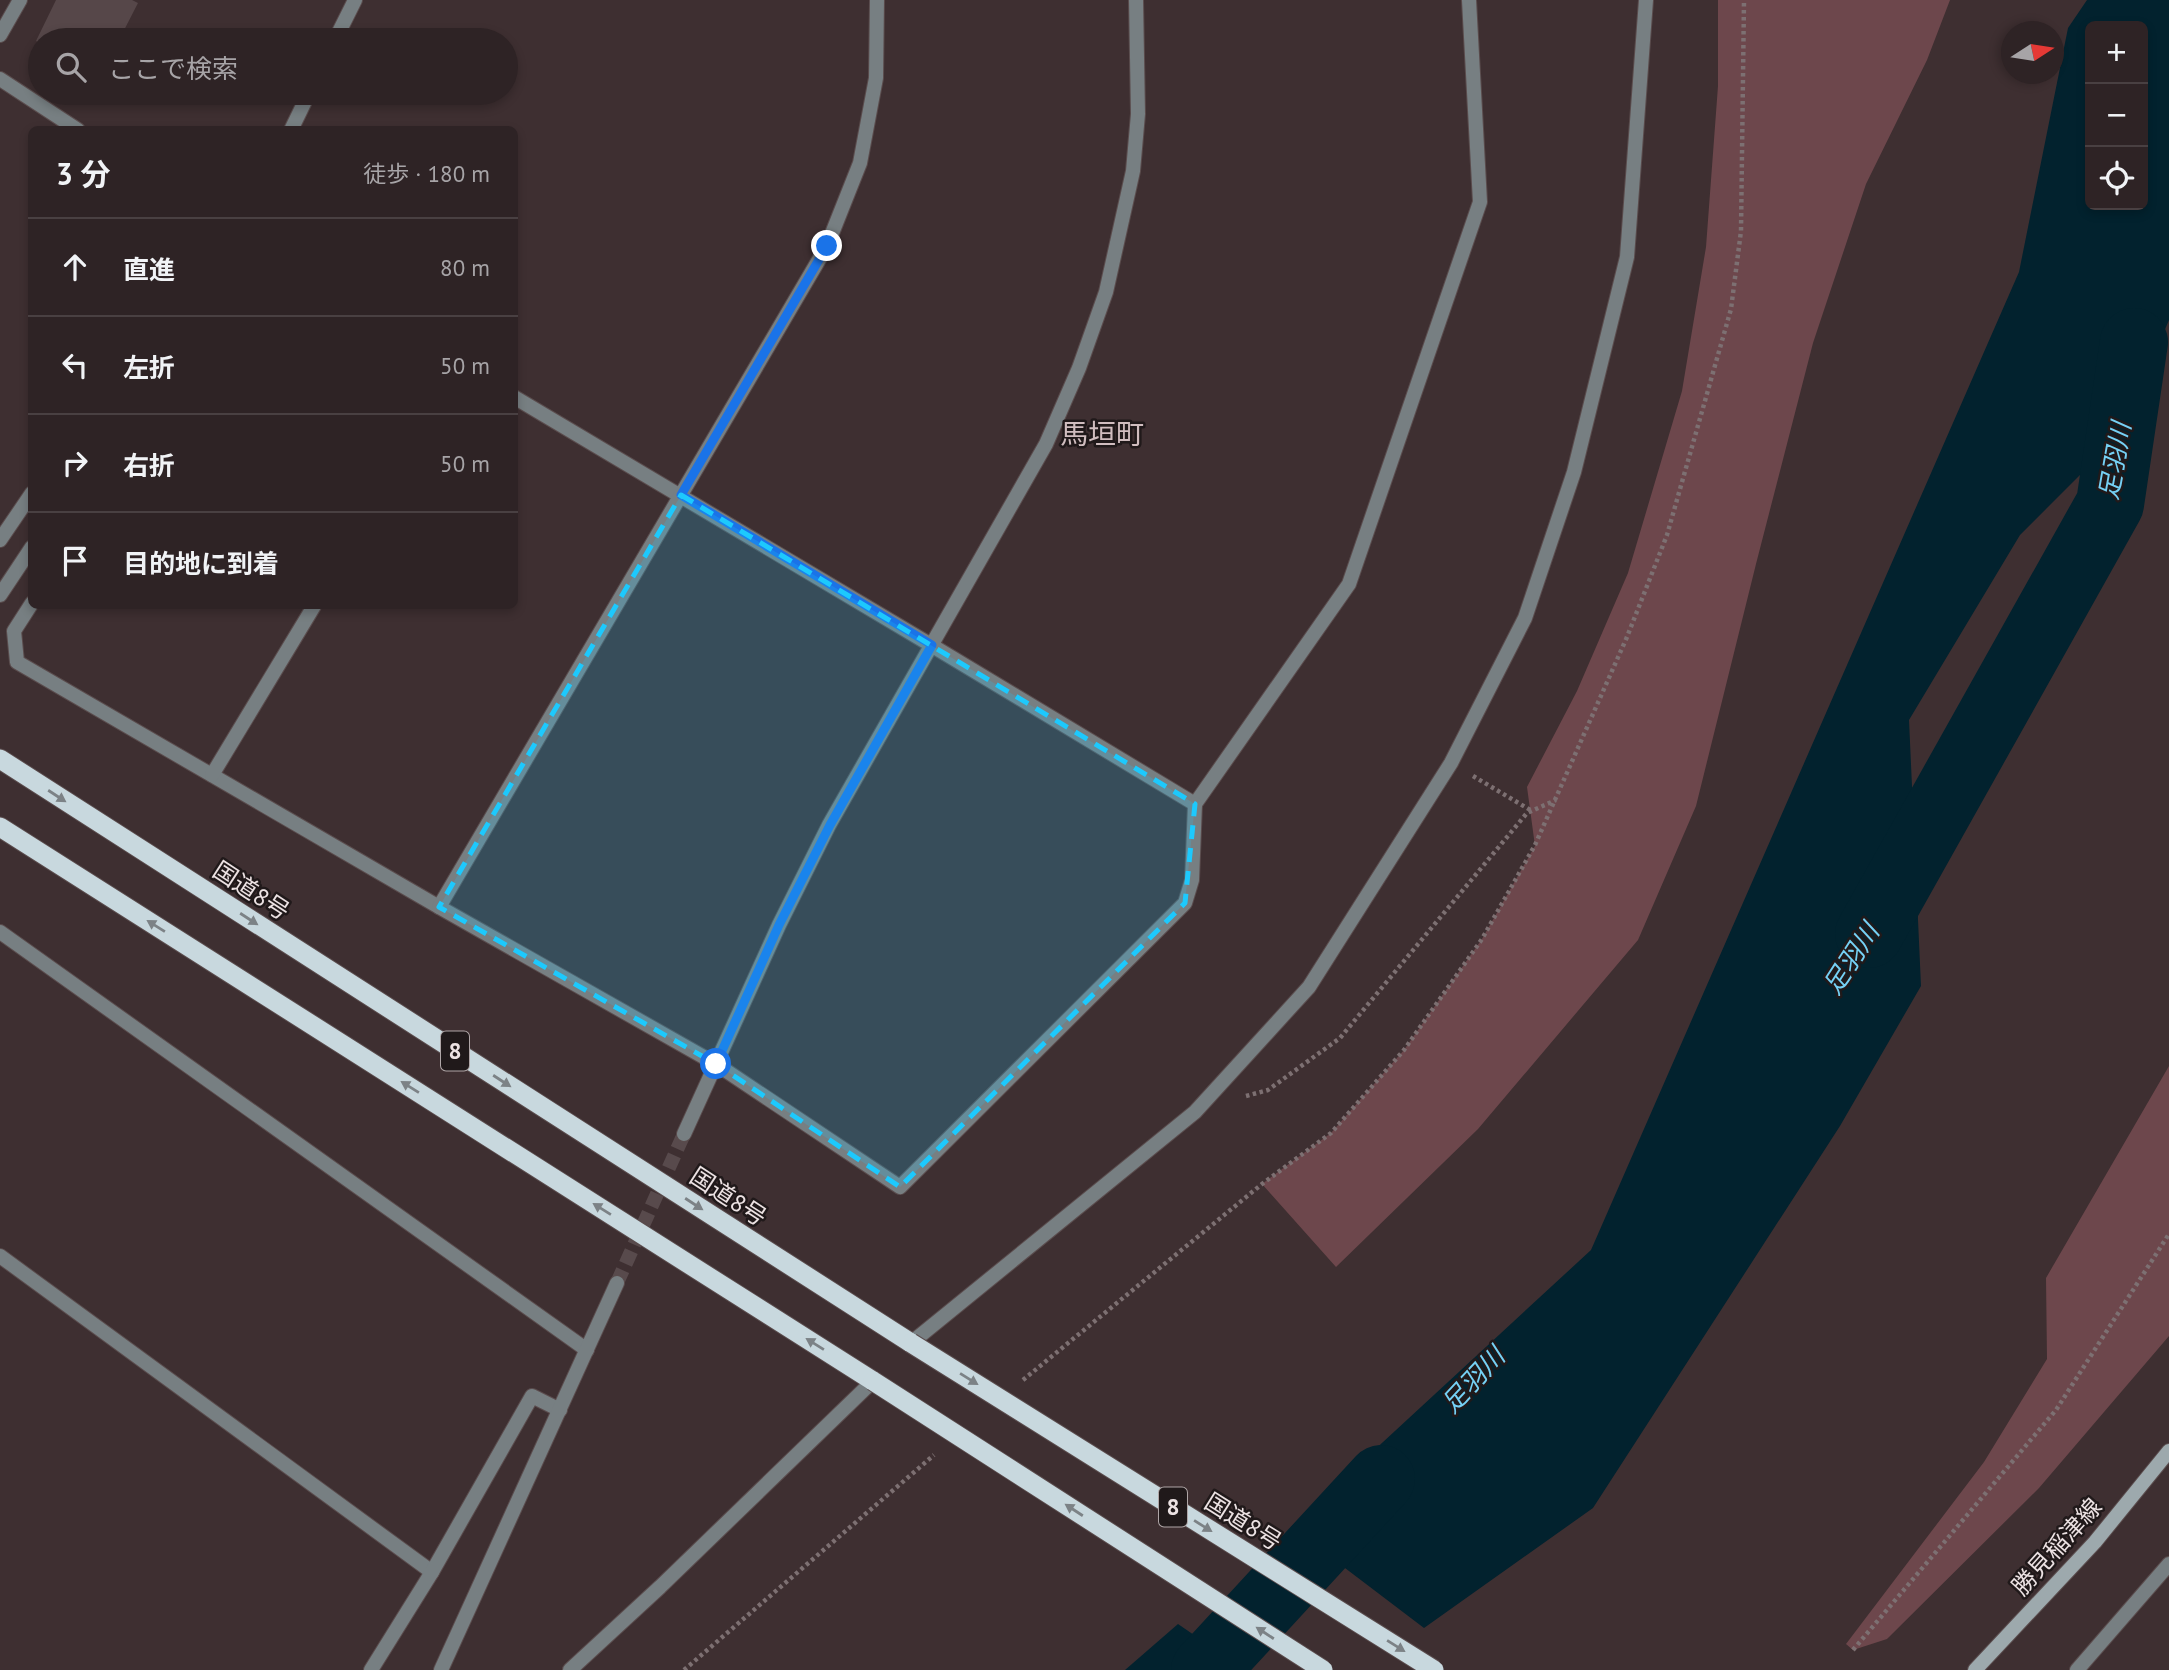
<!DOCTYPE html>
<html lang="ja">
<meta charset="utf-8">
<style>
body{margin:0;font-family:"PT Sans","Noto Sans JP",sans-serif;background:#3a2f32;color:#f1f3f6}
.controls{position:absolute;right:21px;top:21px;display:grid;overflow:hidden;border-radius:10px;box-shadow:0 4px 10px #0003}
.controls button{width:63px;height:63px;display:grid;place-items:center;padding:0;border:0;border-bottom:2px solid #494042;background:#2e2325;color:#f1f3f6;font:35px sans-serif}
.compass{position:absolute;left:2001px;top:21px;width:63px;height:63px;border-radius:50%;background:#2e2325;box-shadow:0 4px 10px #0003;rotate:78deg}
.stop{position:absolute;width:21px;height:21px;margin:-16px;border:5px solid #1a73e8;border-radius:50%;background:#fff}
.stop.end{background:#1a73e8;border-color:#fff;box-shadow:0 2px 7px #0008}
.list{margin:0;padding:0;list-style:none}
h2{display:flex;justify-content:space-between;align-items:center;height:91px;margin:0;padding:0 28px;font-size:30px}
h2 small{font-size:23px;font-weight:400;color:#a7a4a7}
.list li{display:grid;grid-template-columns:46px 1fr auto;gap:21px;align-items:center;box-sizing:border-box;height:98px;padding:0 28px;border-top:2px solid #494042}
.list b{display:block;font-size:26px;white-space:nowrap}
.list em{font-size:23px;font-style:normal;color:#a7a4a7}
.icon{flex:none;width:38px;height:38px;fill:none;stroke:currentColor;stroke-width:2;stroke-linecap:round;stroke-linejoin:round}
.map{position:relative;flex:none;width:2169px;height:1670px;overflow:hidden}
.search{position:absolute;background:#2e2325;box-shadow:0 4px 10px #0003;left:28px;top:28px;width:490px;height:77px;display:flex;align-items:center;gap:18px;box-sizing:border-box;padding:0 24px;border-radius:38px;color:#a7a4a7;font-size:26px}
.panel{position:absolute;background:#2e2325;box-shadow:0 4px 10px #0003;left:28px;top:126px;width:490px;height:483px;border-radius:10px}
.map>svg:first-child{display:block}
</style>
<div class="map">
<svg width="2169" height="1670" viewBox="0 0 2169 1670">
<rect width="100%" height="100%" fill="#3e2f31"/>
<g fill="#6d474c">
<polygon points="1718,0 1950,0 1927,60 1866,184 1813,343 1756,564 1696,806 1638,940 1478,1129 1336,1267 1262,1184 1331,1133 1404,1050 1482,939 1535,846 1527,787 1577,691 1628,573 1682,391 1706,247 1718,86"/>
<polygon points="2169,1066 2169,1336 2039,1488 1887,1639 1853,1650 1846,1644 1984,1462 2047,1359 2046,1278"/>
</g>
<g fill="#02222e" fill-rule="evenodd">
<path d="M2087 0H2169V320L2120 435 2020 535 1909 720 1921 986 1840 1126 1593 1508 1424 1628 1291 1527 1591 1250 2019 272 2068 28ZM2090 26H2143V205H2090Z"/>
<polygon points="1178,1624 1245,1670 1125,1670"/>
</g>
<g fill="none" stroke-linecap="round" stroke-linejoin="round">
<g stroke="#02222e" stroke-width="68">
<polyline points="1869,934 2110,504 2134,342"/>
<polyline points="1205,1670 1381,1479"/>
</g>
</g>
<polygon fill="#564749" points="56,0 132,0 138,3 119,40 40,40 40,43 36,41"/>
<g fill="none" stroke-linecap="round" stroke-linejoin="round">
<polyline stroke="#584a4c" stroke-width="14" stroke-dasharray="14 7" stroke-linecap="butt" points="617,1283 684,1134"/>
<g stroke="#5a4c4d" stroke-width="16">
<polyline id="service" points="0,932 587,1350"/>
</g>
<g stroke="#5a4c4d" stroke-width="16">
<g id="minor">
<polyline points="0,35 20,0"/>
<polyline points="335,40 355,0"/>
<polyline points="0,79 78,130"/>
<polyline points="291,130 309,93"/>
<polyline points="514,397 931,645 1195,804 1349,584 1480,202 1469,0"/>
<polyline points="0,540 32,493"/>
<polyline points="0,595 32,547"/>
<polyline points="32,603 14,631 17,662 439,907 716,1064 900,1187 1185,903 1192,880 1195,804"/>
<polyline points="212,775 314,606"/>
<polyline points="439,907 827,246 860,163 876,78 877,0"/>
<polyline points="684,1134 779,925 829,825 1046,444 1079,368 1106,292 1133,171 1138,114 1136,0"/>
<polyline points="0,1256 432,1572"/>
<polyline points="911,1343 1195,1112 1309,987 1451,763 1525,618 1574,472 1627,257 1646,0"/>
<polyline points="371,1670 432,1572 532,1396 560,1410"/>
<polyline points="441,1670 617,1283"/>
<polyline points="2077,1670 2169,1564"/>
</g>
</g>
<g stroke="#5a4c4d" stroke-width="16">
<polyline id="tertiary" points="570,1670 660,1587 873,1381"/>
</g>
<g stroke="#5a4c4d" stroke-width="16">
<polyline id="secondary" points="1975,1670 2095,1542 2169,1451"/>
</g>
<g stroke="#5a4c4d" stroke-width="21">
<g id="trunk">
<polyline points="0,759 911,1343"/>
<polyline points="0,827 873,1381"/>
</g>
</g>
<g stroke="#7d7072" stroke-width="4.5" stroke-dasharray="3.5 3.5" stroke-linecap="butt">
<polyline points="1473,776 1532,811"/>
<polyline points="1246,1096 1268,1090 1340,1038 1527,813 1556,800"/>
<polyline points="1023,1380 1262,1184 1331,1133 1404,1050 1482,939 1535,845 1627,637 1667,535 1731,309 1741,231 1744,0"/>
<polyline points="1853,1650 2056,1410 2169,1234"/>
<polyline points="684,1670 934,1455"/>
</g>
<use href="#service" stroke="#777f82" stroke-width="14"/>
<use href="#minor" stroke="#777f82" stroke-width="14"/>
<use href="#tertiary" stroke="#777f82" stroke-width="14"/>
<use href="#secondary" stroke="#9da9ad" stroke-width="14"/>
<use href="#trunk" stroke="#c8d8de" stroke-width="19"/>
<g stroke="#5a4c4d" stroke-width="21" stroke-linecap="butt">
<g id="trunk-bridge">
<polyline points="911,1343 1434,1670"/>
<polyline points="873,1381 1323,1670"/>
</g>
</g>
<use href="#trunk-bridge" stroke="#c8d8de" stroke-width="19"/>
</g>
<defs><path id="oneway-solid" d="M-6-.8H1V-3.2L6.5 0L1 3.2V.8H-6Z" transform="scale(1.75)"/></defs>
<g fill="#7c8286">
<use href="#oneway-solid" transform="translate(57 796) rotate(33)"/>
<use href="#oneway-solid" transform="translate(249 919) rotate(33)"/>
<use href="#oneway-solid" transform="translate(156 926) rotate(-148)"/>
<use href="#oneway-solid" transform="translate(502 1081) rotate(33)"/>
<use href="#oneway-solid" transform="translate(410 1087) rotate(-148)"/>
<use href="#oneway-solid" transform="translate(694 1204) rotate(33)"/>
<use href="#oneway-solid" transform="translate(602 1209) rotate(-148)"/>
<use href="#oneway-solid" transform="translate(815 1344) rotate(-148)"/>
<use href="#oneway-solid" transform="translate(969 1379) rotate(32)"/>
<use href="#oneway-solid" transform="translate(1074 1510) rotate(-147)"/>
<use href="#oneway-solid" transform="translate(1203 1526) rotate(32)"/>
<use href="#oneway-solid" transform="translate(1265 1633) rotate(-147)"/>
<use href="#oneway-solid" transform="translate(1396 1646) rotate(32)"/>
</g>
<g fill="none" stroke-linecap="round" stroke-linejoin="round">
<polyline stroke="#1a73e8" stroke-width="9" points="716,1064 779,925 830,825 932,645 681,495 827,246"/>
</g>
<path fill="#1dc9fd" fill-opacity="0.2" stroke="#1dc9fd" stroke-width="5" stroke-dasharray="14 9" stroke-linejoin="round" d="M681 495 1195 804 1185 903 900 1187 716 1064 439 907Z"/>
<g text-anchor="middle" stroke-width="5" stroke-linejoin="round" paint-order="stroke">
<g fill="#20191a" stroke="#afa6a7" stroke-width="2">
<rect x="441" y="1031.5" width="28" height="39" rx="5"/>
<rect x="1159" y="1487.5" width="28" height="39" rx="5"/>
</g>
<g font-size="23" font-weight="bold" fill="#ece2e3">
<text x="455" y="1059">8</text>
<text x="1173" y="1515">8</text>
</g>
<g font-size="24" fill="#ece2e3" stroke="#20191a">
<text transform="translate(251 891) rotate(33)" y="8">国道8号</text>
<text transform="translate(728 1197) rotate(33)" y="8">国道8号</text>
<text transform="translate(1243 1522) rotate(32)" y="8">国道8号</text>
<text transform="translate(2057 1547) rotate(-48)" y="8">勝見稲津線</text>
</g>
<g font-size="26" font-style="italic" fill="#75d1f5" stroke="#20191a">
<text transform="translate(2115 461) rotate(-80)" y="9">足羽川</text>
<text transform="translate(1851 959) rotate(-57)" y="9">足羽川</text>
<text transform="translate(1473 1380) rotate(-47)" y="9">足羽川</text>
</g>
<g font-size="28" fill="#d0bdbf" stroke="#20191a">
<text x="1102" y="444">馬垣町</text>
</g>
</g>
</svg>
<div class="controls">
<button>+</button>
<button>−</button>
<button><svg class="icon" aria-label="locate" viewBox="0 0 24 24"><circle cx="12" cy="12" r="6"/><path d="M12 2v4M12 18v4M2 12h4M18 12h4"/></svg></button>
</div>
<svg class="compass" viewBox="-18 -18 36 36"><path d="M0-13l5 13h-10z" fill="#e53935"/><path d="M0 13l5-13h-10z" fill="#a7a4a7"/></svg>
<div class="stop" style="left:716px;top:1064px"></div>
<div class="stop end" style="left:827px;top:246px"></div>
<div class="search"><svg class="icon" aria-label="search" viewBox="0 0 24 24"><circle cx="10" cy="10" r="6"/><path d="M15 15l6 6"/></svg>ここで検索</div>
<section class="panel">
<h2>3 分<small>徒歩 · 180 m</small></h2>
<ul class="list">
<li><svg class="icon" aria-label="ahead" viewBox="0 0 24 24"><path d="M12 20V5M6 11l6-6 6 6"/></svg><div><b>直進</b></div><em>80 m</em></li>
<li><svg class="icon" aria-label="left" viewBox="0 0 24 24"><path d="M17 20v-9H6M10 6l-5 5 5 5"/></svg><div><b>左折</b></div><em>50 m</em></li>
<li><svg class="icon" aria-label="right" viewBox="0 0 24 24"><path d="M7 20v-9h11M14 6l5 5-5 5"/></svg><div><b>右折</b></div><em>50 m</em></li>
<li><svg class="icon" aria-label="arrive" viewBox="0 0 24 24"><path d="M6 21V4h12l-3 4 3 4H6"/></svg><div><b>目的地に到着</b></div></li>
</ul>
</section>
</div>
